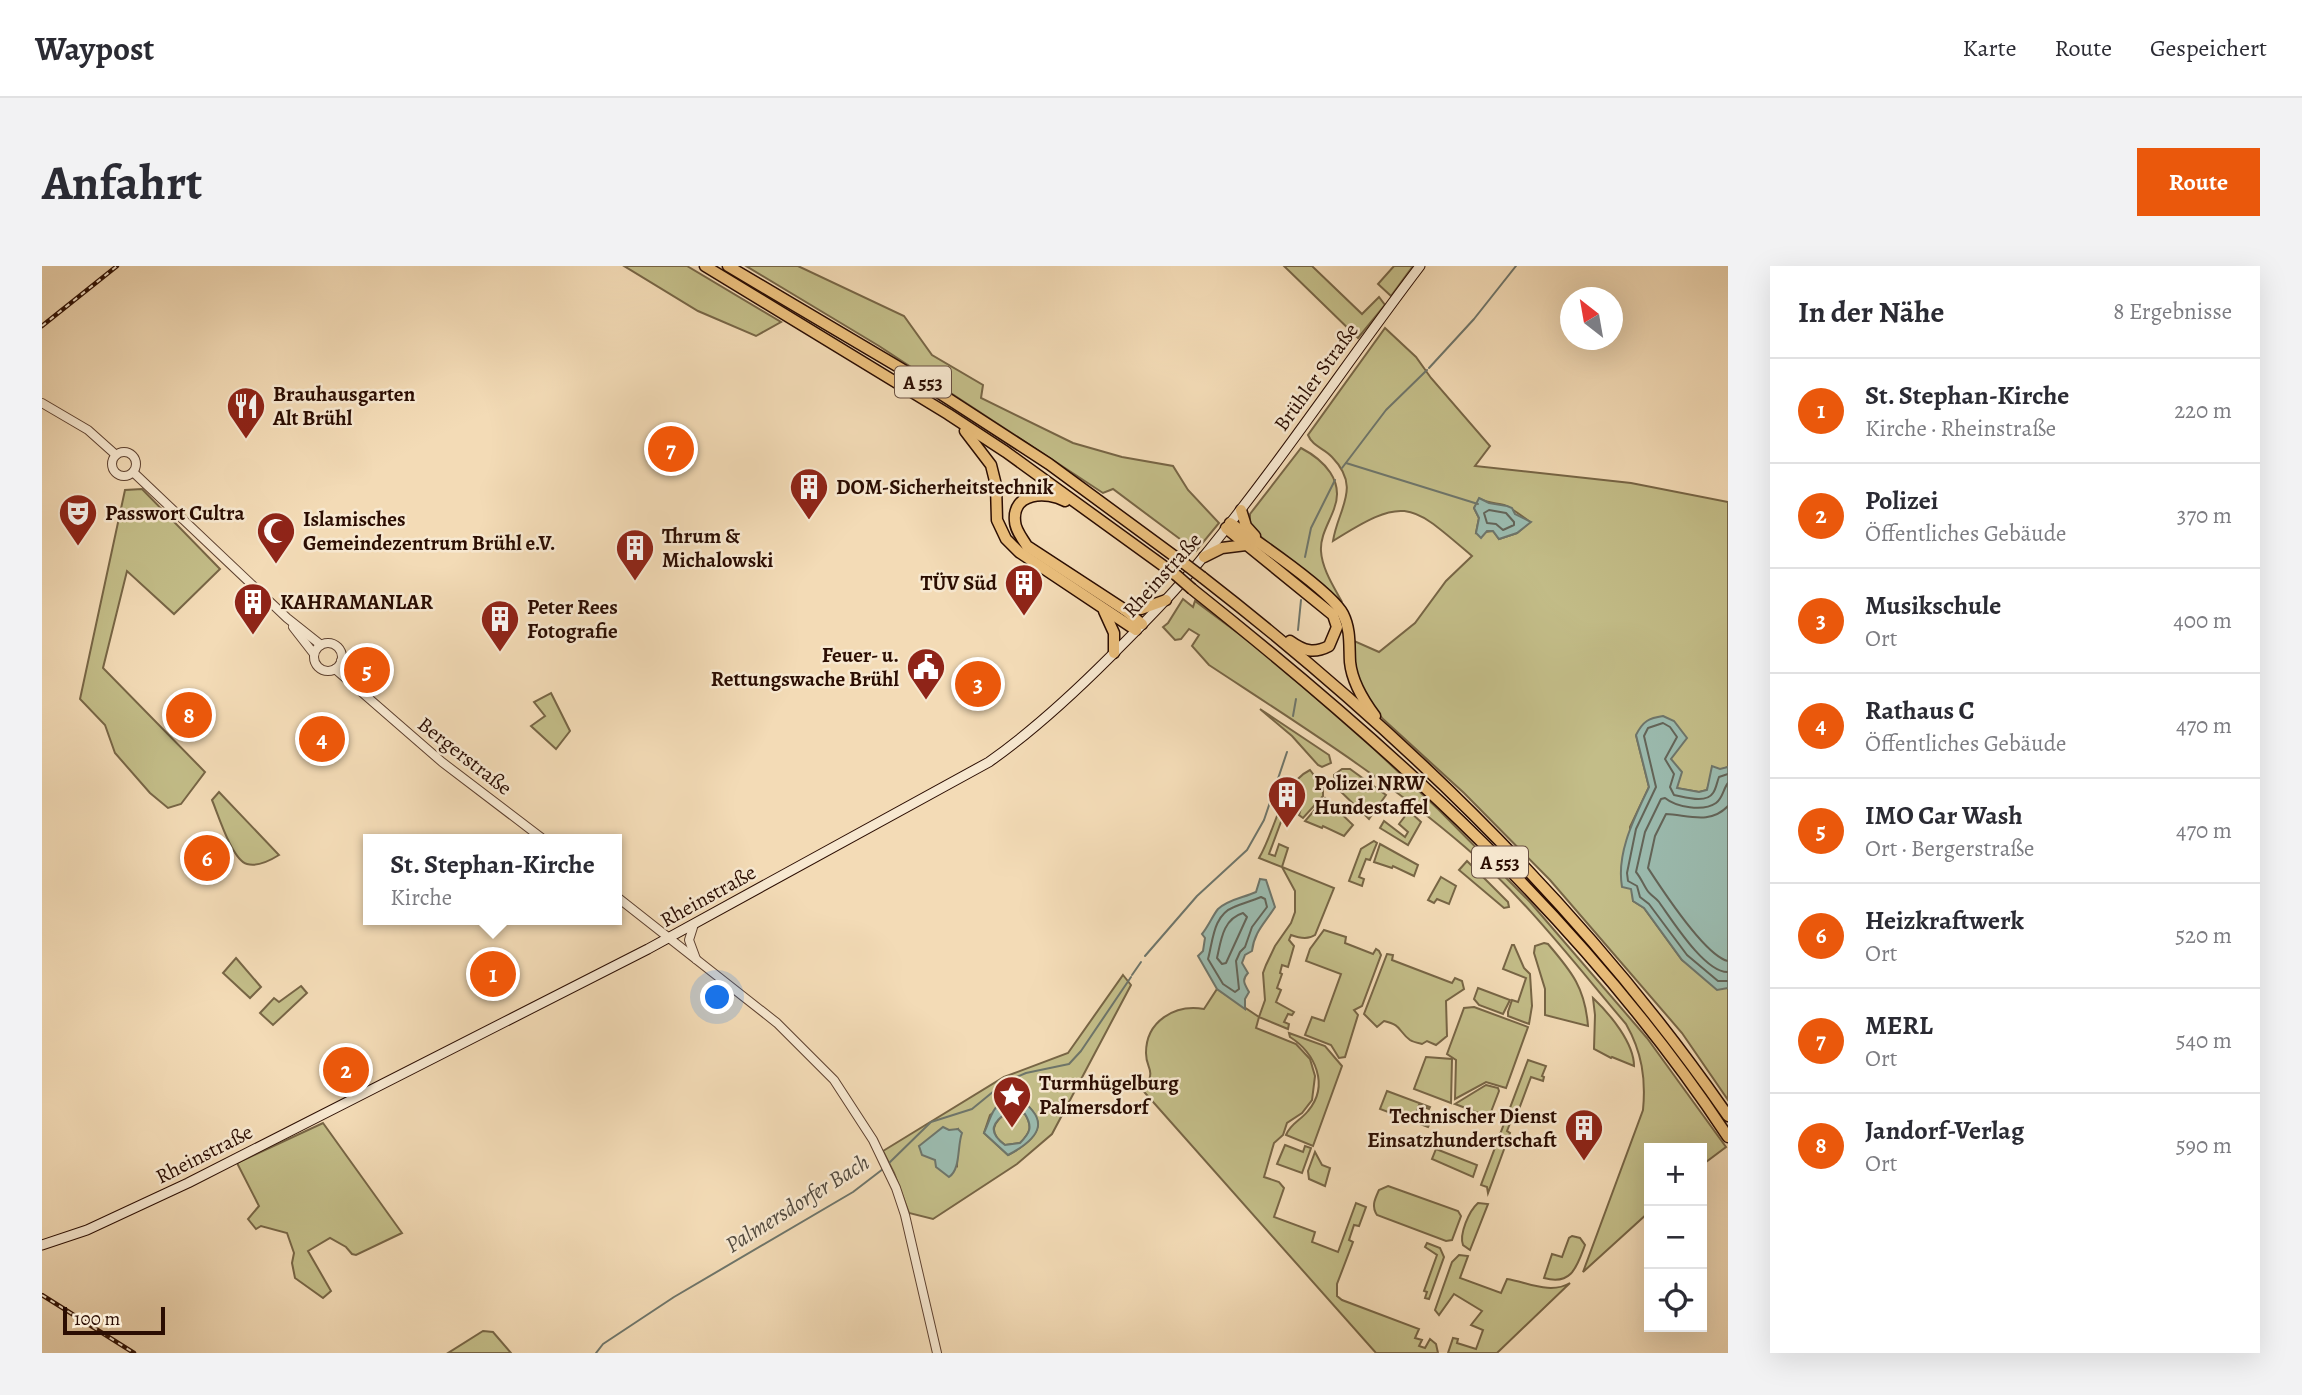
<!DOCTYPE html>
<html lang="de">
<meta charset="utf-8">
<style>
body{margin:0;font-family:Alegreya,serif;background:#f2f2f3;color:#2b2b33}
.controls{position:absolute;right:21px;bottom:21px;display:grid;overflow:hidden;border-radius:0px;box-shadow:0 7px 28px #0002}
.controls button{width:63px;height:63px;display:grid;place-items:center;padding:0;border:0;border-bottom:2px solid #e1e1e2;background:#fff;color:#2b2b33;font:35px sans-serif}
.compass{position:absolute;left:1518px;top:21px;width:63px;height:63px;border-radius:50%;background:#fff;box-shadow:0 7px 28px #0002;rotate:329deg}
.scale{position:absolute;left:21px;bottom:18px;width:102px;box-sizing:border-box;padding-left:7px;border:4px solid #2b0d02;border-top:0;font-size:19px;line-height:24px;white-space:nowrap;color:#2b0d02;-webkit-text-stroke:5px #f7e8d0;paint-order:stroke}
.you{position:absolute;left:676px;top:732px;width:24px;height:24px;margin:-18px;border:5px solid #fff;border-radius:50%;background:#1a73e8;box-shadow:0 0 0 10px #1a73e833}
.badge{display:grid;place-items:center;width:46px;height:46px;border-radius:50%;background:#ea580c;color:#fff;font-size:23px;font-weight:700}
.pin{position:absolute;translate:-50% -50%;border:4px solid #fff;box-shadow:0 2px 7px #0006}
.popup{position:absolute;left:321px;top:568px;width:259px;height:91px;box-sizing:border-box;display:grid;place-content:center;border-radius:0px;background:#fff;filter:drop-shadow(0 2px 5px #0005);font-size:23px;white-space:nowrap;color:#7c7c81}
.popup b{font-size:26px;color:#2b2b33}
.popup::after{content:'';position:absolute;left:50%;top:100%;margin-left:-14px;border:14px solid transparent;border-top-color:#fff}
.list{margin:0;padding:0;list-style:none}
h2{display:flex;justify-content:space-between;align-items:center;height:91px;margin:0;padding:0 28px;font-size:30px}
h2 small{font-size:23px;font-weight:400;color:#7c7c81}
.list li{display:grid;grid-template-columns:46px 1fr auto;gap:21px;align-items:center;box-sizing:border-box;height:105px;padding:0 28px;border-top:2px solid #e1e1e2}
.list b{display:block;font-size:26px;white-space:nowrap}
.list p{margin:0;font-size:23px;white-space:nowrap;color:#7c7c81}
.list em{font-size:23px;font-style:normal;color:#7c7c81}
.icon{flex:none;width:38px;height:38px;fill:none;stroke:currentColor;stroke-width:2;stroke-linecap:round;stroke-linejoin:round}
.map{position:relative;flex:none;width:1686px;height:1087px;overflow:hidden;border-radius:0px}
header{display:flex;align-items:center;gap:42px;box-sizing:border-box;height:98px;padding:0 35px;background:#fff;border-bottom:2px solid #e1e1e2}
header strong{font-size:33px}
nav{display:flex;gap:38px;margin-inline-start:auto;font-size:24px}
.intro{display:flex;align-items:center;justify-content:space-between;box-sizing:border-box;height:168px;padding:0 42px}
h1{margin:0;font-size:49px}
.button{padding:18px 32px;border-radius:0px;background:#ea580c;color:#fff;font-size:24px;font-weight:700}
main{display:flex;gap:42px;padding:0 42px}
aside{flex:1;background:#fff;border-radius:0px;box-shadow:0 7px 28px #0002}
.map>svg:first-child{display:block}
</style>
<header>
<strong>Waypost</strong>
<nav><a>Karte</a><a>Route</a><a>Gespeichert</a></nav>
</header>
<div class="intro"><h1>Anfahrt</h1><a class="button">Route</a></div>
<main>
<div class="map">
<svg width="1686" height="1087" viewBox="0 0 1686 1087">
<rect width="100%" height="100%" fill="#f3dbb6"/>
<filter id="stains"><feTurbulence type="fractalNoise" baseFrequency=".00286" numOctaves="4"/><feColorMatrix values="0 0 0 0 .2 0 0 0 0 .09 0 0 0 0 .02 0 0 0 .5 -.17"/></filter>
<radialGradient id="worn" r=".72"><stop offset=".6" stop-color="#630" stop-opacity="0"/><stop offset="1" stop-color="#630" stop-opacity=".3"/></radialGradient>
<g fill="#c3bd88" stroke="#776545" stroke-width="2" fill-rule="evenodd">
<polygon points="582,0 645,0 739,56 714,70 656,45"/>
<polygon points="704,0 756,0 862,50 890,89 941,119 939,132 1031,177 1080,191 1131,200 1146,224 1177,257 1154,285 1071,223 1061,227 837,80"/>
<polygon points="1242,0 1270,0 1320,48 1337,31 1343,39 1316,72"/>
<polygon points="1352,0 1371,0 1349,30 1336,18"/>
<path d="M1343 62 1374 91 1389 112 1448 180 1433 200 1589 217 1686 236V501L1670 507 1665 524 1657 526 1634 522 1594 469 1607 521 1588 561 1591 635 1602 642 1640 694 1686 722V834L1640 767 1508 614 1422 527 1341 453 1329 438 1319 421 1311 392 1310 374 1337 386 1373 357 1404 315 1430 290C1368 237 1364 229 1291 275 1296 242 1320 222 1290 191 1282 182 1271 181 1266 169ZM1438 233C1446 237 1454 237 1462 239 1466 240 1484 253 1488 256L1475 267 1457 273 1451 265 1434 267 1437 252 1432 242Z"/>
<path d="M1259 182C1282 194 1303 215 1292 243 1287 257 1278 270 1279 285 1280 303 1292 321 1300 336L1208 262V248Z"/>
<polygon points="100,223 178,303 132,348 85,305 61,402 163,506 139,538 126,542 108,527 73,487 63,459 38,433 83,224"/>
<path d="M1141 333 1151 341 1153 335 1224 388 1332 483 1396 543 1488 636 1605 772 1684 881 1660 899V882H1607V946L1541 1006 1601 844C1604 813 1600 786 1584 758 1533 698 1483 632 1423 581 1343 512 1255 457 1167 399L1150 380 1157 369 1147 363 1139 373 1133 374 1121 361 1126 357Z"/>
<polygon points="509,427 528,465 514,483 489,460 503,450 492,436"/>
<polygon points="1218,443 1287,489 1289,497 1280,501 1276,499 1250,470"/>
<polygon points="1300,503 1308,503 1344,529 1327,553 1293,520 1292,509"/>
<path d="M1268 504 1281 521V530L1261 552 1257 549 1259 542 1246 537 1227 588 1233 590 1237 578 1246 582 1240 601 1292 622 1273 669C1266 674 1257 672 1249 669L1247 674 1252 680 1246 701 1240 699 1238 707 1240 708 1235 722 1239 724 1234 736 1252 746 1250 749 1246 748 1242 756 1247 758 1246 763 1217 751 1214 762 1254 778 1268 793 1273 810 1270 834 1260 847 1245 857 1241 869 1232 877 1222 911 1237 916 1242 922 1232 951 1273 966 1270 976 1296 986 1314 937 1324 941 1317 960 1312 959 1307 974 1311 976 1295 1018V1030L1300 1034 1377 1063 1373 1072 1380 1074 1377 1080 1383 1082 1388 1073 1394 1078 1396 1087H1334L1096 819H1105C1113 802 1104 803 1104 787 1104 755 1133 738 1162 743L1175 723 1217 751 1223 734 1221 707 1224 699 1233 680 1249 657 1253 646V625L1240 601 1217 592C1233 566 1239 518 1268 504Z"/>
<path d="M177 526 237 589C229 594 215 601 205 598 190 594 176 548 170 534Z"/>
<polygon points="1283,532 1311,559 1302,570 1281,560 1280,562 1263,555"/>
<polygon points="1367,545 1379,556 1366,579 1338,562 1342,555 1363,571 1366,566 1357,558"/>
<polygon points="1332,575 1335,577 1328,594 1324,593 1317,611 1322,613 1320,620 1307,615 1319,583"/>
<polygon points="1338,578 1376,599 1372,610 1351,600 1350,602 1332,596"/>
<polygon points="1425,595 1466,636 1467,641 1462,642 1417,604"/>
<polygon points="1399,611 1414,620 1407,638 1395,633 1392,637 1386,634"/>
<polygon points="1282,664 1304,671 1303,677 1331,688 1334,683 1337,685 1339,689 1320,740 1312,744 1316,749 1303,791 1297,792 1289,779 1263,769 1270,751 1282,755 1299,708 1264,695 1268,683"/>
<path d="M1502 677 1506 678C1530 706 1543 722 1546 760L1503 749V723L1492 687 1493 680Z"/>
<polygon points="1470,679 1472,679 1482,702 1488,708 1490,740 1487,758 1466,750 1466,746 1470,734 1476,736 1484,712 1461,703"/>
<path d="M1345 688 1351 689 1350 694 1410 717 1413 712 1420 715 1422 723 1404 735 1405 770 1394 779 1385 775 1380 778C1376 777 1371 776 1368 774 1356 765 1360 759 1342 755L1335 761 1322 748Z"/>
<polygon points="194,692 219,721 208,732 181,707"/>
<path d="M1081 709 1089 719 1010 868 975 898 891 953 867 947 852 907 841 885 962 811 1026 787ZM973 830C1008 853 1000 871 966 889L942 867 948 849ZM916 863 915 900 878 880Z"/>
<polygon points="259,720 265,727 231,759 218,747 232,732 237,736"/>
<polygon points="1436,722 1468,734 1461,748 1437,739 1432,733"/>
<path d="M1551 732C1568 748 1592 777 1592 800L1570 791 1569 792 1552 783 1553 749Z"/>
<polygon points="1432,741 1486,761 1464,822 1444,816 1413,833 1414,794 1405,788 1422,742"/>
<path d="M1247 767 1283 780 1300 800 1271 880 1244 869C1249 857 1258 855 1266 845 1288 819 1273 787 1248 771Z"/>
<polygon points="1384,791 1410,793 1409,837 1372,823"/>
<polygon points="1486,794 1504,800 1500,810 1502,811 1501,815 1489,811 1477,843 1474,842 1465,865 1468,867 1446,927 1445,921 1439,919"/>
<polygon points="1444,819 1456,822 1457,825 1447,851 1413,838"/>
<polygon points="1345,825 1388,841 1387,843 1377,839 1375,844 1395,852 1394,855 1378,849 1376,855 1387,859 1386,861 1338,843"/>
<path d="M967 845 983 848C991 861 988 867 978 877L963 879C945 866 951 856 967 845Z"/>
<polygon points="281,857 360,967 314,989 310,988 304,981 288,972 266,985 289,1025 281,1032 253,1012 250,997 252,987 245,967 219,960 214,963 206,953 217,940 195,897"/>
<polygon points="1243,879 1261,886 1263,880 1269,882 1260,907 1235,898"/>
<polygon points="1394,883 1435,899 1431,911 1390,893"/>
<polygon points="1273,886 1280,899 1288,902 1283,920 1267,913 1266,905"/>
<path d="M1346 920 1416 945 1419 950 1410 974 1404 975 1335 949C1329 940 1333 933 1337 924Z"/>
<path d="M1436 937 1446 938 1428 984 1421 979C1417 968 1427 945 1436 937Z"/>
<path d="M1530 970 1538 972 1543 979C1535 1000 1530 1020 1502 1012L1510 988 1520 991 1527 972Z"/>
<polygon points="1385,977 1398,982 1402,991 1387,1033 1383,1032 1385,1026 1382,1025 1395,989 1383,981"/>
<path d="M1417 989 1426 990 1418 1012 1459 1027 1465 1013C1485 1016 1508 1029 1528 1017L1455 1087H1406L1411 1072 1416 1073 1415 1077 1434 1083 1441 1064 1429 1059 1440 1045 1412 1028 1397 1049 1393 1044 1410 996Z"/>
<polygon points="441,1065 451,1066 469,1087 406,1087"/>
</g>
<g fill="#9bbbaf" stroke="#6e756a" stroke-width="2" fill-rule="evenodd">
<polygon points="1437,232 1447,237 1465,240 1470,242 1473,248 1489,256 1475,267 1457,273 1451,265 1445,265 1439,272 1434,267 1437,252 1432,242"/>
<path d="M1621 450 1632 455 1645 472 1629 493 1640 506 1635 522 1657 526 1665 524 1670 500 1678 503 1686 501V722L1675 724 1640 694 1602 642 1591 635 1589 623 1580 621C1574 586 1593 551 1607 521L1594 469C1601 455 1607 452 1621 450Z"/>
<path d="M1218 613 1224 614 1233 641C1223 657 1212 666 1210 685L1203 689 1200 697 1206 707C1199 714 1203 719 1207 726L1203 733V743L1175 723 1156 690 1161 685 1163 672 1160 668C1166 661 1171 649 1176 643 1187 633 1201 632 1214 626Z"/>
<path d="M973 830C1009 853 1000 871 966 889L942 867C953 843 947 842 973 830ZM967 845 983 848C991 861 988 867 978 877L963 879C945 866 950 856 967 845Z"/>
<path d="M901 861 907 864 916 863 920 867C915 880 919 903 907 911L894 901 893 894 880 889 877 880Z"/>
</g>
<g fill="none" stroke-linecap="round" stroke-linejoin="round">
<g stroke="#636458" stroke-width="2">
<polygon points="1447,244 1464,247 1472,256 1472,259 1461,264 1454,258 1445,257 1442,247"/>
<path d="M1686 508 1677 511C1675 516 1674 523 1671 527 1664 538 1643 531 1632 529L1628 521 1632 508 1623 493 1635 471 1628 461 1621 457 1606 462 1602 470 1614 521 1594 563 1585 607 1586 615 1595 620 1598 631 1607 638 1645 689 1676 715H1686"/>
<path d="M1686 517C1681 523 1681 532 1674 537 1661 546 1634 541 1623 532L1619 533 1603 566 1594 606C1599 612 1601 618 1605 624 1608 629 1614 632 1617 636 1630 654 1663 707 1686 706"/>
<path d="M1686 540C1668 559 1646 549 1624 548L1613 570 1606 602C1619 622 1663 690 1686 695"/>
<path d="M1219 631 1223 633 1225 641 1210 661 1203 681 1198 686 1194 695 1197 723 1193 726 1181 718 1166 693C1171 675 1171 649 1192 641 1201 637 1210 635 1219 631Z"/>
<path d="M1201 647 1205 651 1184 697 1180 698 1175 692C1179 674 1181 653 1201 647Z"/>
</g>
<g stroke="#6e756a" stroke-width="2">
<polyline points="1387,102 1432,53 1474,0"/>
<polyline points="1304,197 1436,238"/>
<polyline points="1300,202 1344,144 1385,104"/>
<polyline points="1263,291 1269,262 1293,214"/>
<polyline points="1256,364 1259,334"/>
<polyline points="1251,450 1254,433"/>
<polyline points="1103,690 1155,630 1205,584 1222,554 1245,486"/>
<polyline points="1090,709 1099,696"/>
<polyline points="845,899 889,856 930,843 963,816 984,807 1027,798 1039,785 1089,711"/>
<polyline points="554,1087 561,1078 632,1031 811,926 841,903"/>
</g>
<g stroke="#5d402f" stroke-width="10">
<g id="tertiary">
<polyline points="0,137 46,164 74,189"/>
<circle cx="82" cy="198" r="12"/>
<polyline points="91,206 245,352 279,379"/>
<polyline points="251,361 272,388"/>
<circle cx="286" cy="391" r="14"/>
<polyline points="299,395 321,422"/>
<polyline points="293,403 400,496 501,573"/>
<polyline points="575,631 735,757 792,814 831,874 854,922 863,949 895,1087"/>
<polyline points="652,658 647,674 654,693"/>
</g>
</g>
<g stroke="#2b0d02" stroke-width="11">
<path id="secondary" d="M0 979 45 964 146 917 606 683 947 496C991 465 1030 429 1068 391 1100 359 1133 326 1162 290 1238 197 1305 96 1378 0"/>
</g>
<g stroke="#2b0d02" stroke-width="13">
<g id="motorway">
<polyline points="663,0 906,148 964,186 1134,309"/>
<polyline points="686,0 865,106 1007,198 1143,298"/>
<polyline points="923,165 949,199 954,219 955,254 964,273 977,286 1094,364"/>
<path d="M1023 235C1005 225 970 226 973 255 973 264 981 273 985 280L1083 344 1100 358"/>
<polyline points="1199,244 1204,260 1213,270"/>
<path d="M1188 257C1212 273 1290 326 1301 348 1309 364 1307 380 1308 396 1310 416 1321 434 1333 450"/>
<path d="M1184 262 1291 349 1295 361 1287 380C1272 388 1262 385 1248 375"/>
<polyline points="1162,291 1180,282 1204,279"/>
<path d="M1160 311C1358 465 1543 643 1686 850"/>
<path d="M1150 323C1350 482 1545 657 1686 871"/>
<polyline points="1083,344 1099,343 1124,334"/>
<polyline points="1062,345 1072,367 1072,387"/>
</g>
</g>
<use href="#tertiary" stroke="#f7e8d0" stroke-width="8"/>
<use href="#secondary" stroke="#f7e8d0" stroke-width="9"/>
<use href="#motorway" stroke="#eabe7b" stroke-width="10"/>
<g stroke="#2b0d02" stroke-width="4.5">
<g id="rail">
<polyline points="0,60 75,0"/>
<polyline points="0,1029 92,1087"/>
</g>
</g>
<use href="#rail" stroke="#f7e8d0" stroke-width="2" stroke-dasharray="5" stroke-linecap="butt"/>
<g stroke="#2b0d02" stroke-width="13" stroke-linecap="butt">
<g id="motorway-bridge">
<polyline points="1143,298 1160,311"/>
<polyline points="1134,309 1150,323"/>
</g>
</g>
<use href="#motorway-bridge" stroke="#eabe7b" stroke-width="10"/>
</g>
<defs>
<g id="restaurant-pin" transform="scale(2.0125)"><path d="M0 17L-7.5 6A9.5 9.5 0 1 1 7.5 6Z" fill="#8f2418" stroke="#f7e8d0"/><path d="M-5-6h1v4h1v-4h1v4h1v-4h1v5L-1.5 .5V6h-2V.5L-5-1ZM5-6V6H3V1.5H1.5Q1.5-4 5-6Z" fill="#fff"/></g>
<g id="building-pin" transform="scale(2.0125)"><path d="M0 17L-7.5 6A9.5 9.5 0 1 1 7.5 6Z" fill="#8f2418" stroke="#f7e8d0"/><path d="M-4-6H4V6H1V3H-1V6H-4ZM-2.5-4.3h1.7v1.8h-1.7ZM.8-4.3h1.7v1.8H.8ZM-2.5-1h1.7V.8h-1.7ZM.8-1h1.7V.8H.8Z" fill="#fff"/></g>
<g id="theatre-pin" transform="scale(2.0125)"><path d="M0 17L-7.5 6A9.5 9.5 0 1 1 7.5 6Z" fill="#8f2418" stroke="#f7e8d0"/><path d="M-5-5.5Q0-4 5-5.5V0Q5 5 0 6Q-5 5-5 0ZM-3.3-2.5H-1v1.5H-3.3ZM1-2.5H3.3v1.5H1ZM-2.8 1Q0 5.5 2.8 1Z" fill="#fff"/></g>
<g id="mosque-pin" transform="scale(2.0125)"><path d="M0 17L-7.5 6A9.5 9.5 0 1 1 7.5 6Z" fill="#8f2418" stroke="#f7e8d0"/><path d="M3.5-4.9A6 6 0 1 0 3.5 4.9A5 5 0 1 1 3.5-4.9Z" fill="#fff"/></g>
<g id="civic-pin" transform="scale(2.0125)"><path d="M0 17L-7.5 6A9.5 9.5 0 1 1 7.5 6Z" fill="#8f2418" stroke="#f7e8d0"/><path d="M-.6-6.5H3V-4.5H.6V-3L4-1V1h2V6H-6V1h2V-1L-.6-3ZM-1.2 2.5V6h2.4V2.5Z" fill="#fff"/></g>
<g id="sight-pin" transform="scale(2.0125)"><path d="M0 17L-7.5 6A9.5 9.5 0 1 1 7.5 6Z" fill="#8f2418" stroke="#f7e8d0"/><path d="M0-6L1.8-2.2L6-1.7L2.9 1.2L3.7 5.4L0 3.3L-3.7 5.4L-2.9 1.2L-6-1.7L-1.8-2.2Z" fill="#fff"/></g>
</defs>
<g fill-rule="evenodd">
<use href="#restaurant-pin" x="204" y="140"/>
<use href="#building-pin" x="767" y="221"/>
<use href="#theatre-pin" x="36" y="247"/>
<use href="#mosque-pin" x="234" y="265"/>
<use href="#building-pin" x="593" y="282"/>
<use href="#building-pin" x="982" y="317"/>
<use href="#building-pin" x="211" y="336"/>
<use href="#building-pin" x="458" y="353"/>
<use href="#civic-pin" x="884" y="401"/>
<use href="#building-pin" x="1245" y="529"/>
<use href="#sight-pin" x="970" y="829"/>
<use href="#building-pin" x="1542" y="862"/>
</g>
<g text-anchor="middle" stroke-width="5" stroke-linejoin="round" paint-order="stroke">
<g fill="#f7e8d0" stroke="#684f40" stroke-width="2">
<rect x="853" y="100.5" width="56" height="31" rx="5"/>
<rect x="1430" y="580.5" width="56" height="31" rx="5"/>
</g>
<g font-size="19" font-weight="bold" fill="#2b0d02">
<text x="881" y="123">A 553</text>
<text x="1458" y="603">A 553</text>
</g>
<g font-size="21" fill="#2b0d02" stroke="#f7e8d0">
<text transform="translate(1274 111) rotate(-54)" y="7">Brühler Straße</text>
<text transform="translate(1120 309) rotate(-48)" y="7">Rheinstraße</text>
<text transform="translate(423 490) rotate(38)" y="7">Bergerstraße</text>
<text transform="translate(666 630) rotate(-29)" y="7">Rheinstraße</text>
<text transform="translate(162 888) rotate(-27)" y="7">Rheinstraße</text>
</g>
<g font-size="21" font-weight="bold" fill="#2b0d02" stroke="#f7e8d0" text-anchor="start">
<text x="231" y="135">Brauhausgarten<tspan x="231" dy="24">Alt Brühl</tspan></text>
<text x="794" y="228">DOM-Sicherheitstechnik</text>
<text x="63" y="254">Passwort Cultra</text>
<text x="261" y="260">Islamisches<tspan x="261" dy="24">Gemeindezentrum Brühl e.V.</tspan></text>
<text x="620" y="277">Thrum &amp;<tspan x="620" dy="24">Michalowski</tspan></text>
<text x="955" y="324" text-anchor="end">TÜV Süd</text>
<text x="238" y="343">KAHRAMANLAR</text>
<text x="485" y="348">Peter Rees<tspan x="485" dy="24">Fotografie</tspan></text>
<text x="857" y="396" text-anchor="end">Feuer- u.<tspan x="857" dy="24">Rettungswache Brühl</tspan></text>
<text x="1272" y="524">Polizei NRW<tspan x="1272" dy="24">Hundestaffel</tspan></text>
<text x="997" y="824">Turmhügelburg<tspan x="997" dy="24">Palmersdorf</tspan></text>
<text x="1515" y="857" text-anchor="end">Technischer Dienst<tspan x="1515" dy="24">Einsatzhundertschaft</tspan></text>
</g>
<g font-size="23" font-style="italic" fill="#524a3f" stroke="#f7e8d0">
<text transform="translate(755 937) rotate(-32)" y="8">Palmersdorfer Bach</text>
</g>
</g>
<rect width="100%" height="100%" filter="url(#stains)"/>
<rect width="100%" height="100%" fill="url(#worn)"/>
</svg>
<div class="controls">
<button>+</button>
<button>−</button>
<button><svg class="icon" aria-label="locate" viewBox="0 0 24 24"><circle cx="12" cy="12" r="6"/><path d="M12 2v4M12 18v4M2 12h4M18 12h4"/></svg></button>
</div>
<svg class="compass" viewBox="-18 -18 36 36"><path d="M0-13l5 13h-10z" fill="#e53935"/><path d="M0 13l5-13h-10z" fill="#7c7c81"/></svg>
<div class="scale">100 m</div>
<div class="you"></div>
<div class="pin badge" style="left:451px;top:708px">1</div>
<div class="popup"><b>St. Stephan-Kirche</b>Kirche</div>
<div class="pin badge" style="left:304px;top:804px">2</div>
<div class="pin badge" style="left:936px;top:418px">3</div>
<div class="pin badge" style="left:280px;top:473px">4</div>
<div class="pin badge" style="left:325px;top:404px">5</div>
<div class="pin badge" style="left:165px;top:592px">6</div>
<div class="pin badge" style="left:629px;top:183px">7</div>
<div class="pin badge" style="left:147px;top:449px">8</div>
</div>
<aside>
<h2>In der Nähe<small>8 Ergebnisse</small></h2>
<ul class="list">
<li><span class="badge">1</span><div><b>St. Stephan-Kirche</b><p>Kirche · Rheinstraße</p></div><em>220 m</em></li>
<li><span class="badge">2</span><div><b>Polizei</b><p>Öffentliches Gebäude</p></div><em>370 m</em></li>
<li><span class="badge">3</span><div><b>Musikschule</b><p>Ort</p></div><em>400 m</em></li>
<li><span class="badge">4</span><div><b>Rathaus C</b><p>Öffentliches Gebäude</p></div><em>470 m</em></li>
<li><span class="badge">5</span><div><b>IMO Car Wash</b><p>Ort · Bergerstraße</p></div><em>470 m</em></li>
<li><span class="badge">6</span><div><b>Heizkraftwerk</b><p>Ort</p></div><em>520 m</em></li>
<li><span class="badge">7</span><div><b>MERL</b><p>Ort</p></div><em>540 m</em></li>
<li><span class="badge">8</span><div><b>Jandorf-Verlag</b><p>Ort</p></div><em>590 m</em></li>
</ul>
</aside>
</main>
